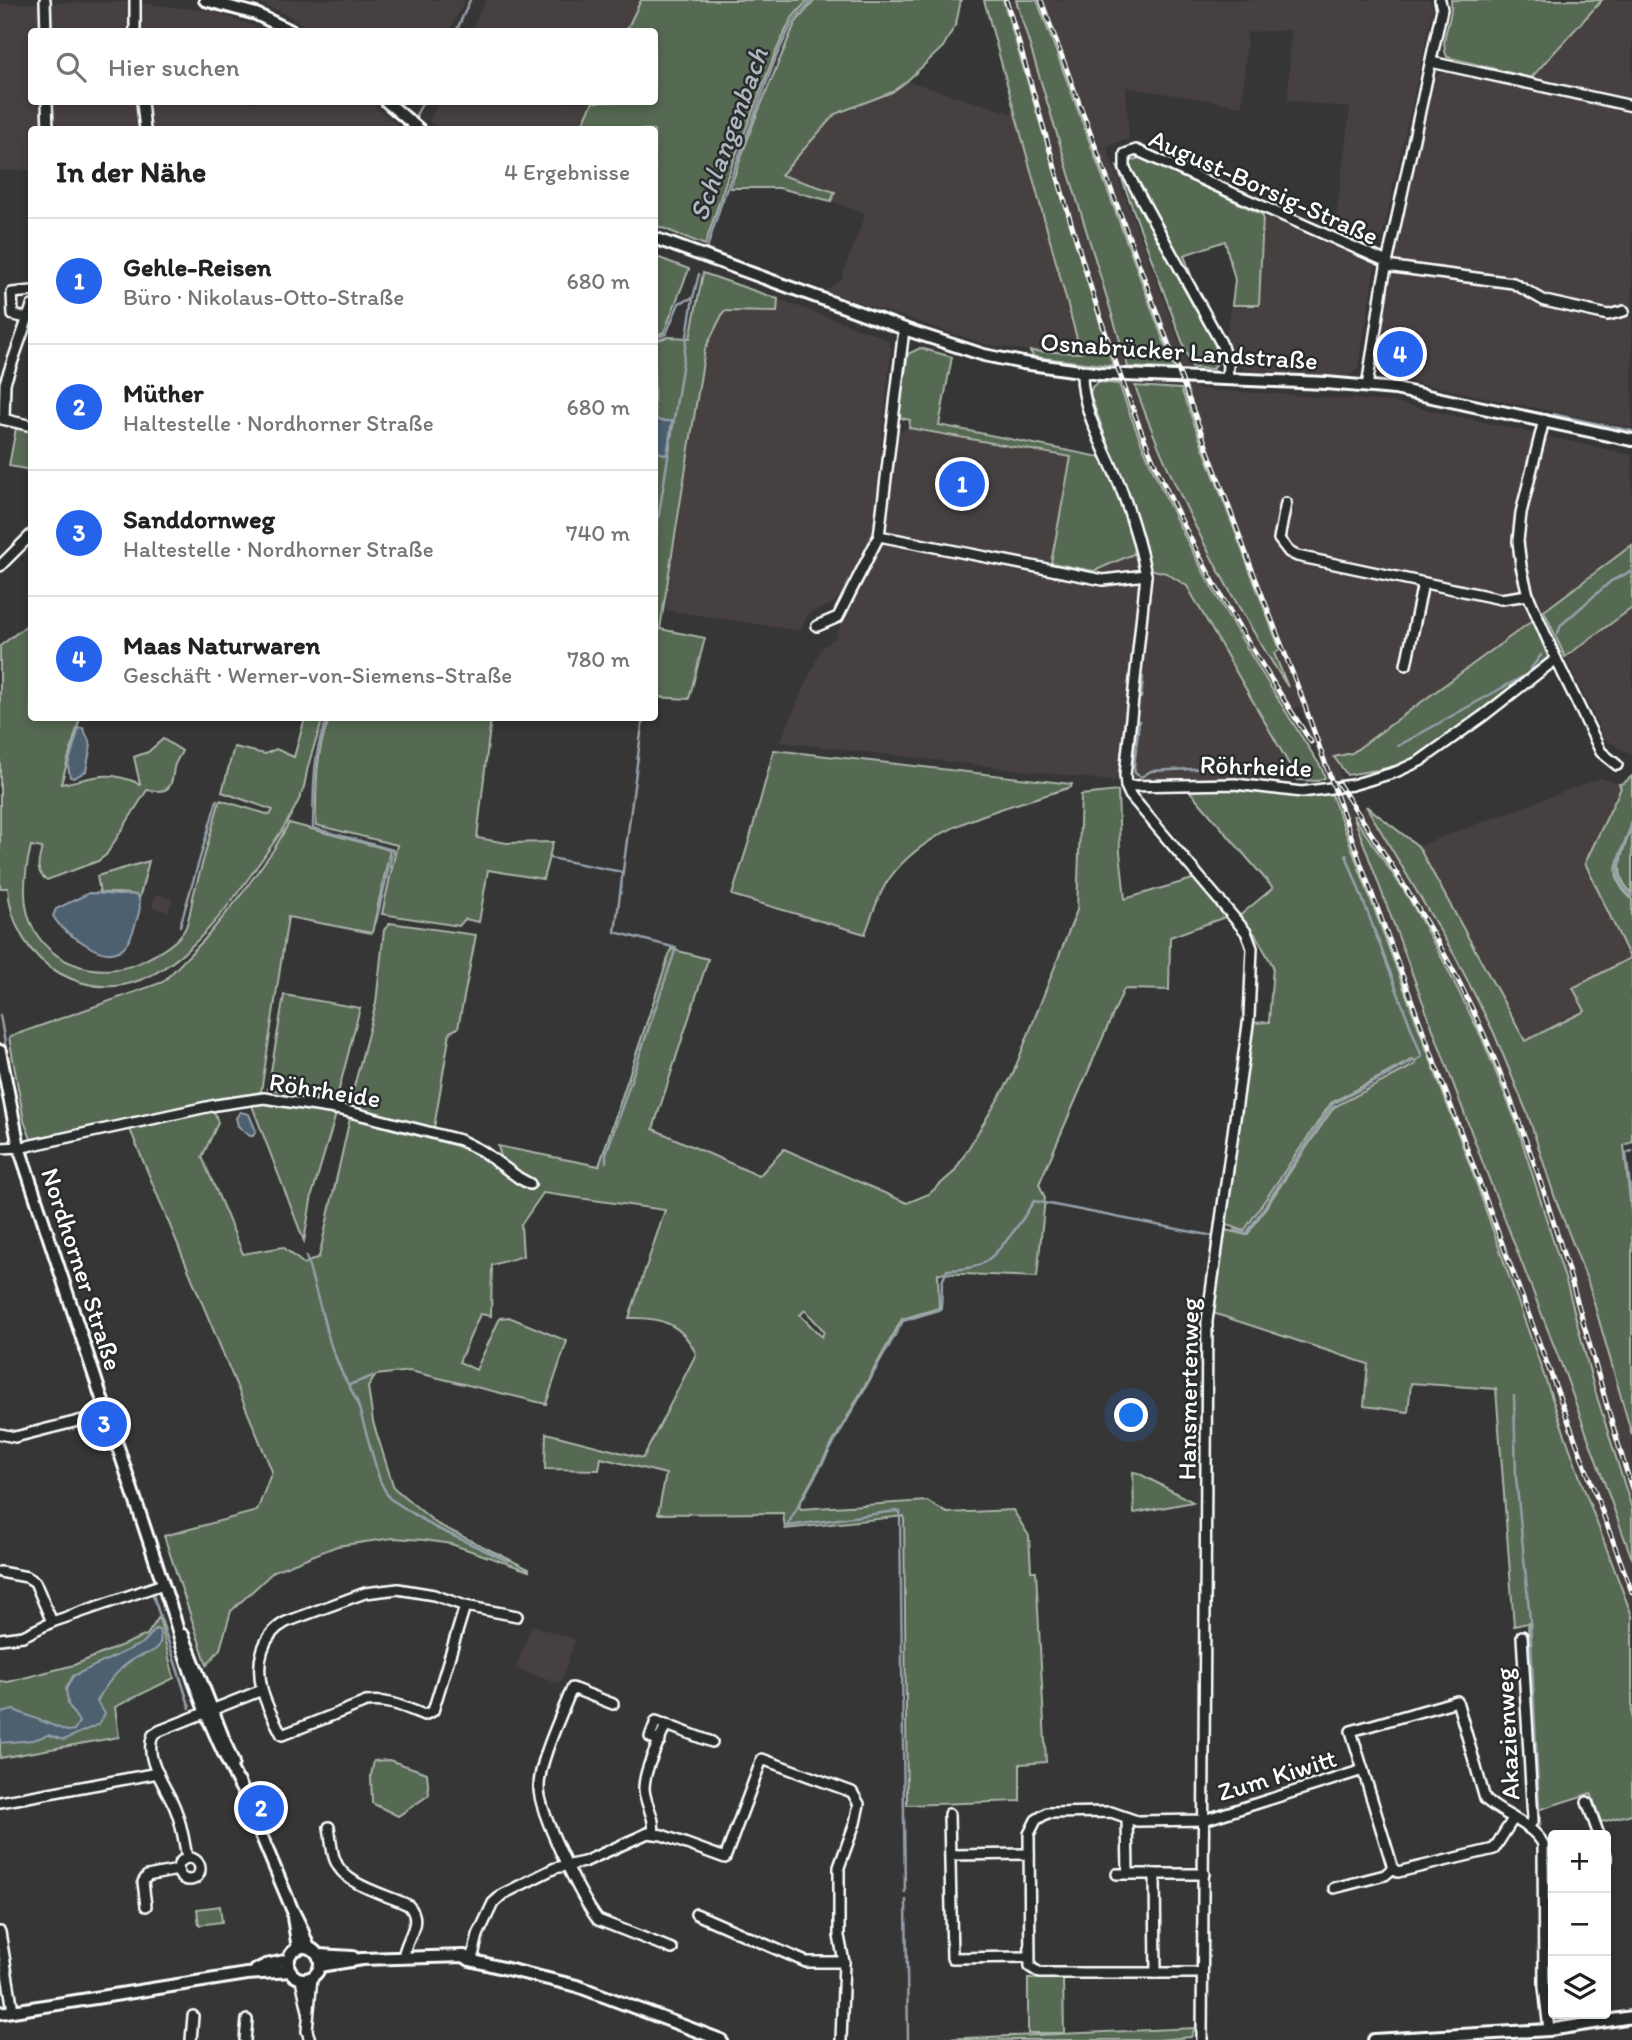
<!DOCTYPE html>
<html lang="de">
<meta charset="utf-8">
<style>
body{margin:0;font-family:Itim,sans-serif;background:#f6f6f6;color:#222}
.controls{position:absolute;right:21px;bottom:21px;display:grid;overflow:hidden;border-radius:7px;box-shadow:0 4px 10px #0003}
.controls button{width:63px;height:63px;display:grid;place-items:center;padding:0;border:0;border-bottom:2px solid #e0e0e0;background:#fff;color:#222;font:35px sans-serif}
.you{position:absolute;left:1132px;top:1416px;width:24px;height:24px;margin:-18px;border:5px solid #fff;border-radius:50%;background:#1a73e8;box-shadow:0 0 0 10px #1a73e833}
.badge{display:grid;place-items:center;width:46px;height:46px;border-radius:50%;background:#2563eb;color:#fff;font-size:23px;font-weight:700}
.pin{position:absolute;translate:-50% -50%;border:4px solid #fff;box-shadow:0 2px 7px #0006}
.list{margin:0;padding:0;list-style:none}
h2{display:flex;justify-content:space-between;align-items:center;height:91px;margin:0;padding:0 28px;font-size:30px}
h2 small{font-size:23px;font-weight:400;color:#767676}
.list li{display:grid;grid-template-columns:46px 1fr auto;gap:21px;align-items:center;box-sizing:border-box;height:126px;padding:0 28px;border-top:2px solid #e0e0e0}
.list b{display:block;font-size:26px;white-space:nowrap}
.list p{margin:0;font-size:23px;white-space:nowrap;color:#767676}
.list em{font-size:23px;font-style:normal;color:#767676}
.icon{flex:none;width:38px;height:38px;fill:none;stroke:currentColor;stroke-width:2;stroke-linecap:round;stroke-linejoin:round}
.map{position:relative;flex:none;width:1632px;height:2040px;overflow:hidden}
.search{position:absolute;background:#fff;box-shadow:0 4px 10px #0003;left:28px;top:28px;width:630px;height:77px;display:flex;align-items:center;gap:18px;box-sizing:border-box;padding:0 24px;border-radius:7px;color:#767676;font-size:26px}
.panel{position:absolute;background:#fff;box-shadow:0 4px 10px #0003;left:28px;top:126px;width:630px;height:595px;border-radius:7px}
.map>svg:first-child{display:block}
</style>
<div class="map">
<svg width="1632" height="2040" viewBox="0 0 1632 2040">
<rect width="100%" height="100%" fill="#373637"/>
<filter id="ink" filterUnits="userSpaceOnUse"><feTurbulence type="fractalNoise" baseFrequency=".0143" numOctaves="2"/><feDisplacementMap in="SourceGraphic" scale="14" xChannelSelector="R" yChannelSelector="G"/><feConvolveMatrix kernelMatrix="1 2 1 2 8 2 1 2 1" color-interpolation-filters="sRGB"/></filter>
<g filter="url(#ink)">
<g fill="#474041">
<polygon points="253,0 465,0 449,31 313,32 288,15"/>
<polygon points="486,0 641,0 626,31 471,31"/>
<polygon points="1003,0 1016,0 1115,330 1144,412 1179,492 1212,560 1250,629 1285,682 1274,653 1280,650 1037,0 1430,0 1433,8 1383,234 1380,240 1372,246 1357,245 1334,235 1350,108 1288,100 1291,30 1247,32 1242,106 1126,87 1129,139 1106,146 1197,389 1392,402 1632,455 1632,545 1352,753 1335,757 1342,780 1328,784 1300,706 1287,714 1239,634 1199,565 1131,417 1107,350"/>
<polygon points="1602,0 1632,0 1632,428 1384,376 1382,370 1384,326 1389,292 1433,80 1437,75 1445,72 1528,90 1531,78"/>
<polygon points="127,2 212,11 268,31 32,32 32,102 370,102 401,129 32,130 31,170 0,171 0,4"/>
<polygon points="907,81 1017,115 1082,353 1030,351 988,345 825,291 841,280 865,214 831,201 835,193 780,176 835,114 892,92"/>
<polygon points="438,102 593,102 580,129 439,129 429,121"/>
<polygon points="1263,215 1375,265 1359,367 1350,376 1245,371 1238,365 1226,334 1232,305 1259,305"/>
<polygon points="778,299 885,338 889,343 891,351 872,534 840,597 830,605 810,612 802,625 802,631 665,610 705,349 724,311 777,312"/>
<polygon points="909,428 1071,457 1051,562 1094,571 1136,553 1141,577 1141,600 1120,777 1113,781 780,742 821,649 835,638 879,548 886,528 899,432"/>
<polygon points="1149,569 1166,573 1186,586 1298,780 1237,776 1137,780 1132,776 1131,768 1152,580"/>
<polygon points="1632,608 1632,755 1605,739 1565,657"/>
<polygon points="1601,778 1619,784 1621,788 1585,863 1630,958 1573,988 1585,1011 1525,1041 1418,846"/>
<polygon points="1346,791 1353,815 1366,806 1455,956 1494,1033 1528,1115 1555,1198 1588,1282 1632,1435 1632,1509 1593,1384 1568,1288 1515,1119 1482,1038 1444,962 1407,895 1355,819 1484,1166 1565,1374 1632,1559 1632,1616 1583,1486 1472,1171 1340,819 1331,793"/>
<polygon points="156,894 172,899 168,912 152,907"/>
<polygon points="532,1625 575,1640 561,1681 556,1683 516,1668"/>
</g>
<g fill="#566953" stroke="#aab4a9" stroke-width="2" fill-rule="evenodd">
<polygon points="641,0 808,0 791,19 774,56 727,178 705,245 655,225 654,130 580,129 593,102 654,102 654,32 626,31"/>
<polygon points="815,0 961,0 956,24 943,47 907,81 892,92 835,114 781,175 835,192 831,201 779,188 730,188 755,119 795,23"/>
<polygon points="984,0 1003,0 1113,366 1034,357 1030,351 1081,353"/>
<polygon points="1016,0 1037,0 1174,369 1128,367"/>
<path d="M1451 0H1602L1531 78 1447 57C1438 38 1454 20 1451 0Z"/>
<polygon points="1142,157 1263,215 1259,305 1232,305 1235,280 1225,241 1184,255 1193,280 1182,286 1214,342 1219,360 1213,369 1192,368 1117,166"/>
<polygon points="654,256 689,269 664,332 655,336"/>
<polygon points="703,273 778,299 777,312 724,311 705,349 660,629 705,638 689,699 655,697 654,341 668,337 690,338"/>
<polygon points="920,348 952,357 939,425 1105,458 1130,527 1136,553 1094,571 1051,563 1071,457 909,428 910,420 901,418 899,412 908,354"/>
<path d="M1098 382 1119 384C1166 520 1243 646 1321 767L1325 778 1317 781 1298 780 1187 586 1166 573 1149 569 1146 549 1090 394 1092 387Z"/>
<path d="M1135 386 1181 389 1280 650 1274 653 1288 687C1227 593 1173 492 1135 386Z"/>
<polygon points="16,428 31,432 31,470 9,466"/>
<polygon points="1632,545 1632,608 1565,657 1544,611"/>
<polygon points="1533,620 1551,660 1415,761 1377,770 1347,775 1334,757 1352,753"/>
<path d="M31 622 32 718H80L61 784C95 778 106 769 140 784L134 757 148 752 163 739 182 751C180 756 175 762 174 768 171 787 171 794 147 790L106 855 98 861 47 880C34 872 39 860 42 848L31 846C25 870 21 897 30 921 48 968 106 982 147 959 159 953 178 942 185 929 190 919 191 904 194 893 203 862 211 831 220 800L270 815 273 810 222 792 234 747 265 754 276 749 294 757 305 718H323C319 733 313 748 309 763 306 772 306 781 303 790 293 817 270 848 253 872 210 932 144 1019 61 974 29 957 10 924 8 888H0V646Z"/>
<path d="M330 718H491L477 838 507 843 553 842 543 879 488 870 479 922 465 919 459 926 382 914 397 845 316 825C316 790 315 750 330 718Z"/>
<path d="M774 750 1072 784 1071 787C1009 808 929 822 889 879 878 894 872 916 865 934L732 895 749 841Z"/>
<path d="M1632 776C1632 789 1632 806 1632 820 1626 851 1600 872 1632 899V1142L1624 1145 1632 1220V1435L1588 1282 1555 1198 1528 1115 1494 1033 1455 956 1366 806 1418 846 1525 1041 1585 1011 1573 988 1630 958 1585 863 1621 788 1619 784 1624 783Z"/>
<polygon points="1187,788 1234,788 1303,796 1331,793 1472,1171 1583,1486 1632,1616 1632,1814 1601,1822 1591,1793 1538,1810 1528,1623 1514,1626 1496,1389 1411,1383 1408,1412 1364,1406 1368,1364 1213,1313 1225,1230 1247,1235 1334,1107 1416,1064 1413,1059 1331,1103 1244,1231 1225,1224 1252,1023 1269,1022 1273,966 1255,934 1238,917 1273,888"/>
<path d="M1118 791 1120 852 1125 899 1196 878 1228 916 1170 937 1169 990 1124 989 1039 1184 1045 1198 1037 1277 938 1273 939 1308 902 1319 798 1505 801 1509 927 1501 947 1513 1013 1510 1029 1536 1031 1571H1036L1046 1762 1020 1764V1801L907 1805 904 1516 785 1529 783 1513 658 1514 666 1474 601 1458 599 1470 545 1469 546 1433 643 1458 696 1354C682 1323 660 1317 629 1318L665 1210 543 1193 521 1225 523 1256 492 1265 491 1316 480 1314 459 1362 476 1370 500 1318 509 1317 567 1341 546 1404 410 1371 376 1375 368 1387 373 1422 394 1488 437 1524 529 1569V1571L451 1544 424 1540 393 1538 337 1546 274 1571 231 1611 220 1649 207 1665 164 1536 257 1511 272 1471 129 1127 214 1110 218 1123 202 1157 243 1254 283 1247 304 1264 319 1257 350 1118 457 1146 479 1156 506 1175 498 1146 599 1166 671 949 708 959 653 1129 759 1176 784 1149 907 1203 929 1194 954 1172 1012 1076 1077 910 1081 795ZM805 1310 824 1331 822 1337 800 1315Z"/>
<polygon points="1353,815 1407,895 1444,962 1482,1038 1515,1119 1568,1288 1593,1384 1632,1509 1632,1559 1565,1374 1484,1166"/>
<polygon points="289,823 390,850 372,933 288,917 261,1092 31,1139 24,1121 9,1037 163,982 204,940 238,899 274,849"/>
<path d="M1632 828V893C1611 875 1622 850 1632 828Z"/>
<path d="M149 861 139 899 138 896C130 892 110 893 100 893L97 876Z"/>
<polygon points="390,923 476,935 458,1028 450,1032 434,1128 349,1106 376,1003 384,930"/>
<polygon points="284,995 360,1008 336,1101 268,1089"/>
<polygon points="264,1101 336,1114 312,1195 304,1241 251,1103"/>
<polygon points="1133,1472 1138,1473 1193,1502 1134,1513"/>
<polygon points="159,1617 174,1678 115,1707 119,1737 0,1758 0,1681 8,1682 74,1665 147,1635"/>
<polygon points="389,1760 427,1773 429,1795 398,1816 372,1803 371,1775 374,1761"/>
<polygon points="220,1906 222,1922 199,1925 197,1909"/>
<polygon points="1063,1978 1064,2033 1028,2033 1028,1979"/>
<polygon points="1195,2028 1191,2037 1158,2040 920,2040"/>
</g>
<g fill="#4e6070" stroke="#95a0a9" stroke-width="2">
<polygon points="654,407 656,418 660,421 672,421 667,455 655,451"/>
<polygon points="79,728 83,728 91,745 86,771 74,778 70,777 68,765"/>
<path d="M89 893C100 893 110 895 120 895 128 895 130 893 138 896 142 906 139 913 136 922 128 953 112 962 85 944 70 934 63 932 53 916L56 909Z"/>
<polygon points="240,1112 249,1114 256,1131 253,1136 250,1136 238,1126 236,1118"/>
<path d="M156 1629 159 1630C167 1656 142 1651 129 1662 117 1671 103 1688 97 1702L105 1713 99 1724 64 1740 48 1735 33 1740 0 1743V1713L14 1710 67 1731 74 1730 79 1722 68 1704 66 1689 73 1676 143 1643Z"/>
</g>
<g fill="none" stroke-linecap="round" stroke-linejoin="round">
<g stroke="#95a0a9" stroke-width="2.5">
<polyline points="456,32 470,0"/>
<polyline points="416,115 423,102"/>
<polyline points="707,248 720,207 776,57 793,21 812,0"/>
<polyline points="654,338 666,334 679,303 692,298"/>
<polyline points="1553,414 1632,431"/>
<polyline points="654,546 693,298 699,274"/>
<polyline points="1558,633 1561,625 1611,581 1632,571"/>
<polyline points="1141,698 1143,677"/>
<path d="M328 718C312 751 314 792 313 828L393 850 376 922"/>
<polyline points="1139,721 1134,767 1135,773 1141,777 1151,771 1212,768"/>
<polyline points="1398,746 1527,674 1541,655"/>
<path d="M1632 825C1621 848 1608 878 1632 896"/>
<polyline points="550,858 622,872"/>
<polyline points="180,926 217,800"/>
<polyline points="0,1015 19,1122"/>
<polyline points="1632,1151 1626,1153 1632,1204"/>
<polyline points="606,1162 606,1154 676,948 615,932 643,718"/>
<polyline points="1234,1230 1246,1234 1333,1104 1422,1057 1346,855"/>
<polyline points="306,1256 331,1346 342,1373 357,1401 380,1481 389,1498 434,1527 508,1561"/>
<polyline points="102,1381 107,1395"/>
<polyline points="349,1385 373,1376"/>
<polyline points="1514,1396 1516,1477 1530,1620 1540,1825"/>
<polyline points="125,1451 130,1466"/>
<polyline points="136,1483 140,1494"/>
<polyline points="143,1505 147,1517"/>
<polyline points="150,1526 152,1535"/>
<path d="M787 1526 903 1321 941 1309 942 1282 947 1270C958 1270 968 1269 979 1265 997 1258 1024 1218 1034 1201L1213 1236"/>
<polyline points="788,1526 896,1511 900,1512 905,1892"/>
<polyline points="153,1595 190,1708"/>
<polyline points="906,1900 908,2040"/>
</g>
<g stroke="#fff" stroke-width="14">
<g id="minor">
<polyline points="45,0 46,32"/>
<polyline points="135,0 135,32"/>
<polyline points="1431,62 1632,106"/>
<polyline points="47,102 48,130"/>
<polyline points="142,102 145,130"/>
<polyline points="1386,266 1513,283 1545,301 1608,315 1624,311"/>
<polyline points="27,318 13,315 12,293 32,291"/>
<path d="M1082 372C1081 411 1106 450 1120 486 1131 515 1140 545 1146 575L1125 775 1126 786 1130 795 1246 932 1252 948 1249 1017 1207 1321 1202 2040"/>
<polyline points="1227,379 1228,365 1221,343 1125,169 1125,154 1136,150 1387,262"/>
<polyline points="1367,387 1383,282 1442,9 1440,0"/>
<polyline points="2,419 32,426"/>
<polyline points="4,419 5,383 32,306"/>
<polyline points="1544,420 1521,513 1518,541 1521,566 1528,595 1556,659 1601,752 1617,765"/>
<polyline points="1286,503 1279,539 1289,552 1297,556 1501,599 1528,595"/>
<polyline points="879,536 1103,580 1146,575"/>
<polyline points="0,566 32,534"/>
<polyline points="817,626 838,617 879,536 904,329"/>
<polyline points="1406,665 1423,583"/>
<polyline points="1126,786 1235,784 1302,792 1352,785 1396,772 1420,761 1483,716 1556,659"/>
<polyline points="0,1148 23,1147 216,1105 264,1098 342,1110 460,1140 482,1151 519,1178 530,1184"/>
<polyline points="0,1434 15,1437 106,1414"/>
<polyline points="0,1572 27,1577 35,1582 52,1622"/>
<path d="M465 1606 433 1711 424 1715C404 1707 388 1699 366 1702L282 1735C275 1721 265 1704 262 1689 256 1663 261 1635 286 1622L365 1593 398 1589 434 1595 465 1606 517 1616"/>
<polyline points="1522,1636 1533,1820 1528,1828"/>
<polyline points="0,1639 23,1636 52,1622 163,1584"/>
<path d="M613 1704 572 1688C562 1714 539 1761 539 1787 538 1811 582 1900 598 1920L672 1949"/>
<polyline points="660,1741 650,1737 656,1721 712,1742"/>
<polyline points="0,1802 158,1773"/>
<polyline points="1587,1802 1599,1835"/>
<polyline points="949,1814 952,1958 1029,1957"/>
<polyline points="1127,1818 1128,1874"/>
<path d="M1513 1819 1494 1849 1398 1872 1393 1868 1351 1731 1457 1701 1485 1799C1502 1815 1532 1823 1543 1844L1544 1987 1549 2030"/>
<path d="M329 1827C331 1838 331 1850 335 1860 344 1886 386 1894 408 1905 425 1921 405 1939 403 1958"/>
<path d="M653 1833C656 1817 645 1805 644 1789 644 1768 659 1744 666 1724"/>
<polyline points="951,1855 1029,1854"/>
<polyline points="1606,1856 1606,1861"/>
<circle cx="189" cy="1869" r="11"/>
<path d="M187 1858C184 1841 182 1824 175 1808 167 1787 143 1760 153 1735L159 1731 262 1690"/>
<polyline points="1117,1874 1204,1874"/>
<polyline points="1155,1874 1156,1973"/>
<polyline points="1334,1888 1385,1875 1393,1868"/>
<polyline points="146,1906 143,1882 147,1876 178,1870"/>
<polyline points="696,1914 806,1962 844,1962"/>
<polyline points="0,1932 13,2010"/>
<polyline points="472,1960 478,1935 493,1903 503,1894 555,1868 584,1862 648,1833 662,1835 725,1858 762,1759 852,1792 859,1804 855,1823 839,1867 839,1936 844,1962 841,2040"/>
<polyline points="1202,1973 1040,1973 1030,1967 1029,1834 1036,1820 1047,1813 1111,1812 1137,1821 1204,1820 1363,1770"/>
<polyline points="301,1979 308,2011"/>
<polyline points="191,2040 193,2016"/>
<polyline points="245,2040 247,2020"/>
<polyline points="310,2040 307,2031 312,1977"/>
</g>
</g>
<g stroke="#fff" stroke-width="16">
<g id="tertiary">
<polyline points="205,0 256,14 293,32"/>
<polyline points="387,102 420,130"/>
<polyline points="654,238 913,332 984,355 1023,363 1101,374 1326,383 1395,389 1632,440"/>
<path d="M0 1051 19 1147 174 1617C190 1677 212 1733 241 1788"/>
<polyline points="183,1635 233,1763"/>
<polyline points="239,1782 292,1909 301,1927 309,1948"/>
<polyline points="293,1917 298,1949"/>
<circle cx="304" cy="1963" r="16"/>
<polyline points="318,1955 353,1957"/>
<polyline points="320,1966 362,1959 464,1956 470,1960 577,1986 721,2040"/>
<polyline points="256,1970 266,1965 289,1960"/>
<polyline points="0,2013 247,1974 291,1971"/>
<polyline points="1374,2040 1549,2030 1632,2017"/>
</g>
</g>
<use href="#minor" stroke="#2a2d2e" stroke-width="9"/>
<use href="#tertiary" stroke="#2a2d2e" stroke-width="10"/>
<g stroke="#fff" stroke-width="5">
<g id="rail">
<path d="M1006 0C1052 150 1089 305 1149 450 1192 553 1250 648 1311 742"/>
<polyline points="1041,0 1250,564 1301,695 1365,875 1632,1592"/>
<path d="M1338 783C1376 840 1414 899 1447 959 1475 1010 1498 1065 1518 1119 1564 1239 1593 1366 1632 1489"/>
</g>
</g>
<use href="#rail" stroke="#2a2d2e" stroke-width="2.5" stroke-dasharray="8" stroke-linecap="butt"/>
</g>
</g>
<g text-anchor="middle" stroke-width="5" stroke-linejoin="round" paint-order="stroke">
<g font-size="26" fill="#fff" stroke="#2a2d2e">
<text transform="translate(1264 187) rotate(24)" y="9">August-Borsig-Straße</text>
<text transform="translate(1179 351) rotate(4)" y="9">Osnabrücker Landstraße</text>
<text transform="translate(1256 766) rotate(2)" y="9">Röhrheide</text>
<text transform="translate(325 1090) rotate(9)" y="9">Röhrheide</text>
<text transform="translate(82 1269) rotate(72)" y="9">Nordhorner Straße</text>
<text transform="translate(1188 1389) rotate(-89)" y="9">Hansmertenweg</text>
<text transform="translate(1507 1734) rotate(-93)" y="9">Akazienweg</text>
<text transform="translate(1277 1775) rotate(-17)" y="9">Zum Kiwitt</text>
</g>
<g font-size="28" font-style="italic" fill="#afb7bf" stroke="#2a2d2e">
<text transform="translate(728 134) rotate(-70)" y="10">Schlangenbach</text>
</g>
</g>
</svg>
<div class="controls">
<button>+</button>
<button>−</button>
<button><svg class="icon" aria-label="layers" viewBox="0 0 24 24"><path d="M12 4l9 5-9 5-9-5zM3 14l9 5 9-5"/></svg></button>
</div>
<div class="you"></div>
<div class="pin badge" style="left:962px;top:484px">1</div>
<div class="pin badge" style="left:261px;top:1808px">2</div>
<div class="pin badge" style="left:104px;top:1424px">3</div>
<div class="pin badge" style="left:1400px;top:354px">4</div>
<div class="search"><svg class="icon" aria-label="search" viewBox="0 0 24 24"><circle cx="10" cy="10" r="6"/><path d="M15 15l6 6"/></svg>Hier suchen</div>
<section class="panel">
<h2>In der Nähe<small>4 Ergebnisse</small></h2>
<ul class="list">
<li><span class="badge">1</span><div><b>Gehle-Reisen</b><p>Büro · Nikolaus-Otto-Straße</p></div><em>680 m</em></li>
<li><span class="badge">2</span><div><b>Müther</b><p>Haltestelle · Nordhorner Straße</p></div><em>680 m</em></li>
<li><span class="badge">3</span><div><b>Sanddornweg</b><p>Haltestelle · Nordhorner Straße</p></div><em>740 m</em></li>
<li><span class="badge">4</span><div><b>Maas Naturwaren</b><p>Geschäft · Werner-von-Siemens-Straße</p></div><em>780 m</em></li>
</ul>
</section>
</div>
